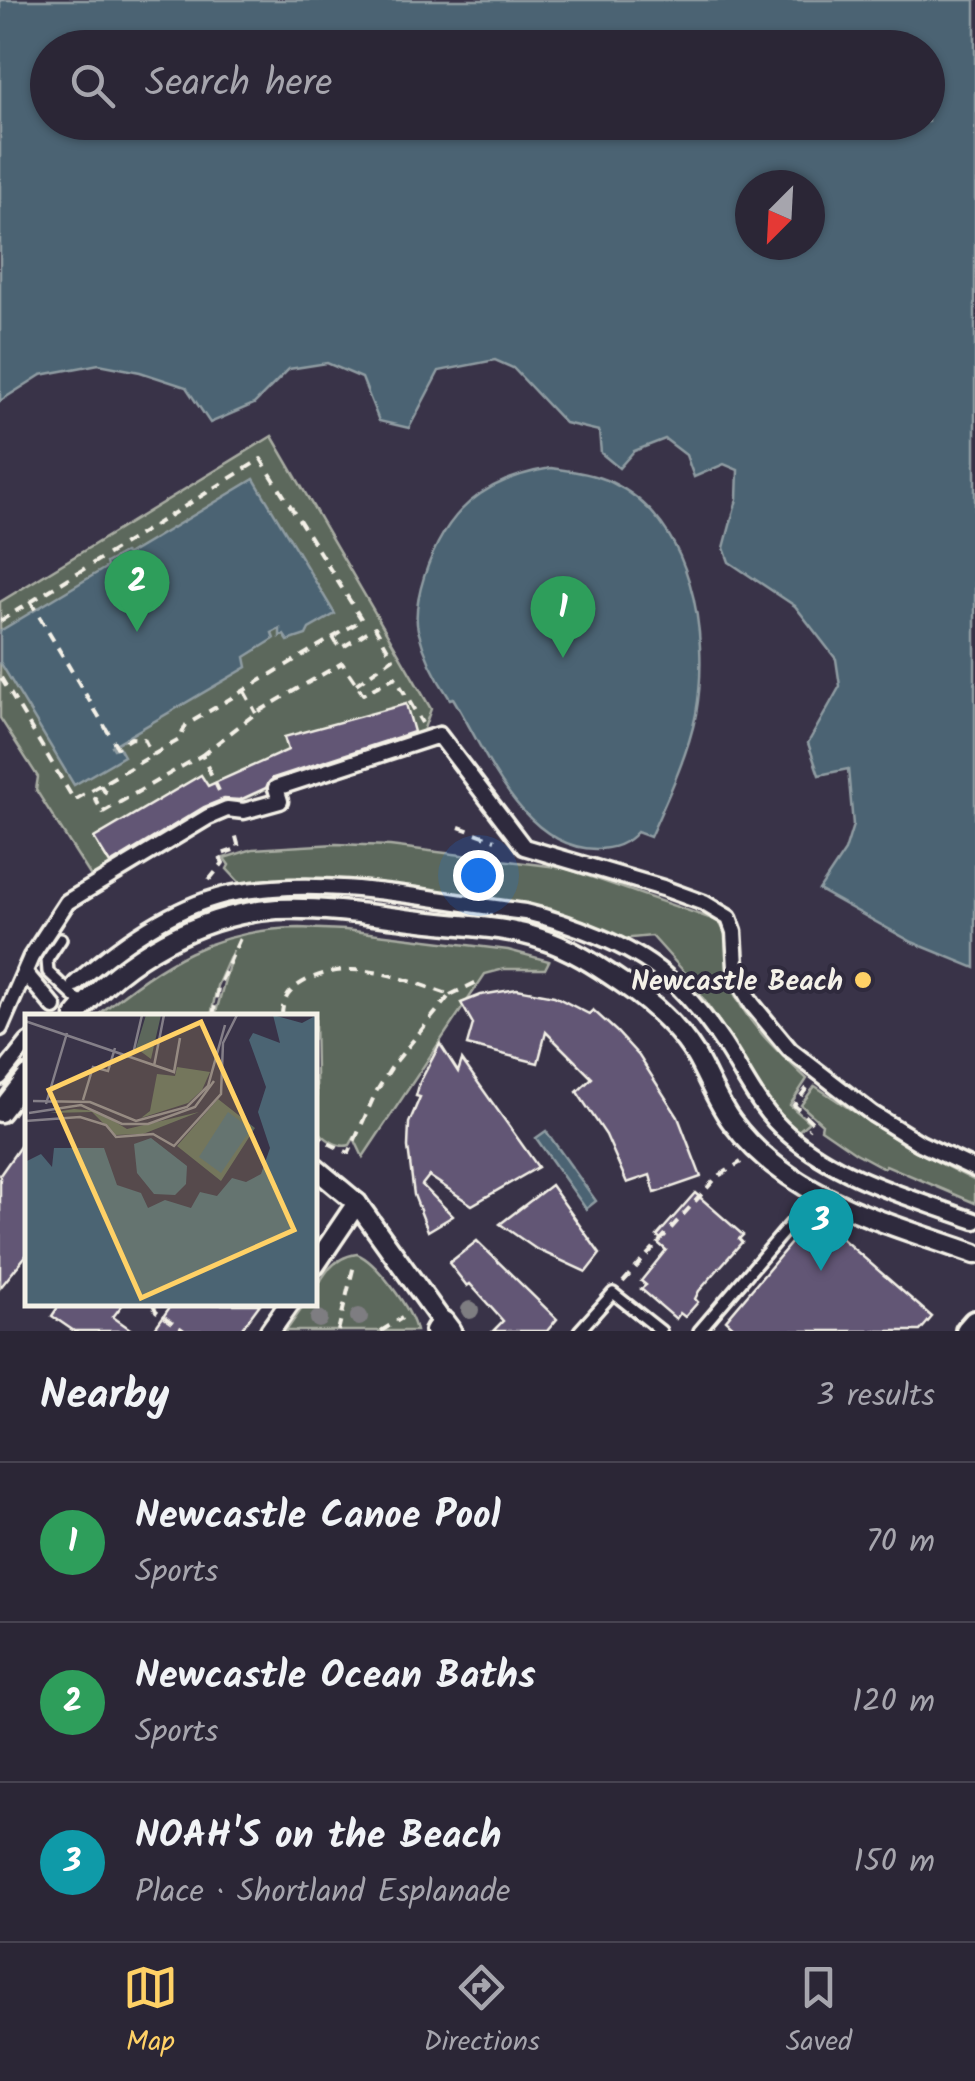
<!DOCTYPE html>
<meta charset="utf-8">
<style>
body{margin:0;font-family:Kalam,sans-serif;background:#373242;color:#f1f3f6}
.compass{position:absolute;left:735px;top:170px;width:90px;height:90px;border-radius:50%;background:#2b2636;box-shadow:0 2px 8px #0004;rotate:204deg}
.you{position:absolute;left:478px;top:875px;width:35px;height:35px;margin:-25px;border:8px solid #fff;border-radius:50%;background:#1a73e8;box-shadow:0 0 0 15px #1a73e833}
.badge{display:grid;place-items:center;width:65px;height:65px;border-radius:50%;background:#ffd166;color:#fff;font-size:32px;font-weight:700}
.pin{position:absolute;translate:-50% -82px;filter:drop-shadow(0 2px 5px #0008)}
.pin::after{content:'';position:absolute;top:52px;width:35px;height:30px;background:inherit;clip-path:polygon(0 0,100% 0,50% 100%)}
.list{margin:0;padding:0;list-style:none}
h2{display:flex;justify-content:space-between;align-items:center;height:130px;margin:0;padding:0 40px;font-size:42px}
h2 small{font-size:32px;font-weight:400;color:#a6a5ad}
.list li{display:grid;grid-template-columns:65px 1fr auto;gap:30px;align-items:center;box-sizing:border-box;height:160px;padding:0 40px;border-top:2px solid #474351}
.list b{display:block;font-size:38px;white-space:nowrap}
.list p{margin:0;font-size:32px;white-space:nowrap;color:#a6a5ad}
.list em{font-size:32px;font-style:normal;color:#a6a5ad}
.icon{flex:none;width:55px;height:55px;fill:none;stroke:currentColor;stroke-width:2;stroke-linecap:round;stroke-linejoin:round}
.map{position:relative;flex:none;width:975px;height:1331px;overflow:hidden}
.search{position:absolute;background:#2b2636;box-shadow:0 2px 8px #0004;left:30px;right:30px;top:30px;height:110px;display:flex;align-items:center;gap:25px;box-sizing:border-box;padding:0 35px;border-radius:55px;color:#a6a5ad;font-size:38px}
.sheet{height:610px;background:#2b2636}
nav{display:flex;justify-content:space-around;align-items:center;box-sizing:border-box;height:140px;border-top:2px solid #474351;background:#2b2636;font-size:28px;color:#a6a5ad}
nav a{display:grid;justify-items:center;gap:5px}
nav .on{color:#ffd166}
.map>svg:first-child{display:block}
</style>
<div class="map">
<svg width="975" height="1331" viewBox="0 0 975 1331">
<rect width="100%" height="100%" fill="#393348"/>
<filter id="ink" filterUnits="userSpaceOnUse"><feTurbulence type="fractalNoise" baseFrequency=".01" numOctaves="2"/><feDisplacementMap in="SourceGraphic" scale="20" xChannelSelector="R" yChannelSelector="G"/><feConvolveMatrix kernelMatrix="1 2 1 2 8 2 1 2 1" color-interpolation-filters="sRGB"/></filter>
<g filter="url(#ink)">
<g fill="#5c675b" stroke="#a8aca2" stroke-width="2.5">
<polygon points="272,436 431,709 422,734 301,773 226,807 92,878 36,790 38,777 0,718 0,602"/>
<path d="M336 844 390 846 565 868 718 921C734 941 723 965 732 988 746 1023 780 1054 807 1079L790 1105 809 1122 797 1132 769 1104 731 1039 687 975 652 936 621 939 552 909 484 897 324 879 240 883 227 869 229 865 224 858 253 849Z"/>
<path d="M299 928 345 930 508 950 549 961 545 969H504L485 974 363 1157 354 1138 350 1145C338 1149 324 1138 317 1129L315 1016H215L233 950 217 986 211 1016H97C160 963 215 929 299 928Z"/>
<polygon points="815,1086 906,1146 975,1181 975,1203 886,1165 884,1168 856,1153 821,1129 822,1124 801,1105"/>
<path d="M357 1254C377 1262 412 1310 416 1331H286L305 1304H315C315 1280 333 1257 357 1254Z"/>
</g>
<g fill="#4b6473" stroke="#8f9ca2" stroke-width="2.5" fill-rule="evenodd">
<path d="M0 0H975V968L912 942 819 890 845 851 853 825 848 769 819 775 808 743 840 686 836 659 795 606 729 562 724 548 737 499 738 470 724 464 694 477 686 455 665 439 634 451 619 468 601 453 599 431 565 423 513 368 495 360 439 371 409 428 379 421 362 378 327 363 289 369 254 404 210 423 186 387 140 372 99 364 41 375 0 401ZM48 48H928V122H48ZM810 185V245H750V185Z"/>
<path d="M551 468C571 471 592 473 611 482 693 521 710 634 696 714 688 755 667 799 650 837L637 832C626 845 612 849 596 849 522 848 486 752 453 698L450 699C435 677 424 654 418 630 414 613 419 593 424 577 445 511 483 479 551 468Z"/>
<polygon points="254,479 335,614 309,629 306,635 288,641 284,635 280,637 280,629 272,633 274,639 245,657 247,667 112,746 114,749 119,747 124,756 74,785 0,662 0,631 107,567 106,563 124,553 127,555"/>
<polygon points="546,1131 596,1201 586,1209 536,1138"/>
</g>
<g fill="#625774" stroke="#f4f1e8" stroke-width="2.5">
<polygon points="406,704 414,732 273,778 266,788 240,800 224,799 204,807 110,864 94,838 201,775 208,786 288,750 284,737"/>
<polygon points="517,989 554,996 589,1014 593,1010 616,1031 639,1056 678,1117 701,1177 655,1193 650,1175 627,1183 606,1135 577,1092 592,1078 546,1032 538,1063 467,1045 473,1024 461,1003 481,995"/>
<polygon points="440,1044 458,1072 462,1060 538,1167 472,1205 429,1176 422,1185 453,1216 428,1231 414,1195 408,1147 409,1123 420,1097 416,1096 420,1082"/>
<polygon points="28,1135 28,1253 0,1288 0,1175"/>
<polygon points="551,1185 600,1254 586,1272 536,1249 500,1224"/>
<polygon points="695,1193 743,1235 739,1239 742,1242 699,1291 695,1299 698,1302 685,1317 680,1313 676,1319 641,1289 646,1285 641,1281 666,1250 658,1243 661,1239 657,1236"/>
<polygon points="824,1223 932,1317 920,1331 738,1331 726,1320 807,1224"/>
<polygon points="477,1241 557,1319 547,1331 493,1331 503,1321 470,1284 467,1286 449,1263"/>
<polygon points="60,1304 123,1304 113,1317 133,1331 74,1331 52,1316"/>
<polygon points="172,1304 260,1304 240,1331 153,1331"/>
</g>
<g fill="none" stroke-linecap="round" stroke-linejoin="round">
<g stroke="#f4f1e8" stroke-width="16">
<g id="service">
<polyline points="61,939 47,960 48,972 84,1006"/>
<polyline points="579,1331 613,1293 661,1331"/>
<polyline points="699,1331 817,1193"/>
</g>
</g>
<g stroke="#f4f1e8" stroke-width="21">
<g id="pedestrian">
<polyline points="26,974 54,1007"/>
<path d="M75 984C119 945 175 904 234 893 328 875 431 900 525 912 568 922 630 945 664 974 686 993 707 1019 723 1043 745 1076 758 1109 789 1135 841 1180 911 1197 975 1221"/>
<polyline points="0,1028 31,957 67,902 208,817 227,809 244,811 280,801 276,788 439,735 524,847 663,888 704,903 729,918 734,932 736,967 741,985 752,1004 790,1050 873,1114 920,1143 975,1169"/>
<polyline points="0,1077 28,1042"/>
</g>
</g>
<g stroke="#f4f1e8" stroke-width="25">
<g id="minor">
<path d="M75 1016C124 957 200 914 277 909 325 907 374 915 421 921 460 926 503 926 541 939 570 948 596 965 621 982 649 1001 678 1026 696 1056 708 1077 717 1102 732 1122 790 1200 889 1223 975 1254"/>
<polyline points="0,1112 28,1076"/>
<polyline points="315,1168 357,1203 443,1323"/>
<polyline points="315,1265 357,1203"/>
<polyline points="270,1331 289,1304"/>
</g>
</g>
<g stroke="#f4f1e8" stroke-width="30">
<g id="tertiary">
<polyline points="437,1331 443,1323 449,1331"/>
<polyline points="968,1331 975,1323"/>
</g>
</g>
<g stroke="#f4f1e8" stroke-width="4" stroke-dasharray="10 8" stroke-linecap="butt">
<polyline points="30,601 117,747 131,738 144,739 153,756"/>
<polyline points="0,621 261,459 362,620 186,725 179,740 74,800 0,676"/>
<polyline points="333,637 340,649 375,627 393,658 356,684"/>
<polyline points="244,691 256,713"/>
<polyline points="202,755 256,713 342,663 363,694 395,677 422,723"/>
<polyline points="100,785 105,792 95,799 103,812 202,755 219,791"/>
<polyline points="459,827 495,840"/>
<polyline points="209,880 223,863 219,855 239,848 235,833"/>
<polyline points="450,995 477,982"/>
<polyline points="213,1016 218,988 241,936"/>
<path d="M282 1016C282 998 291 988 307 980 355 957 404 979 450 995L393 1065 376 1092 349 1153 326 1142 315 1132"/>
<polyline points="807,1088 794,1105 813,1123 808,1129"/>
<polyline points="623,1282 717,1177 741,1162"/>
<polyline points="153,1304 156,1311 184,1331"/>
<polyline points="338,1331 355,1261"/>
<polyline points="381,1331 402,1318"/>
</g>
<use href="#service" stroke="#2f2a3d" stroke-width="9"/>
<use href="#pedestrian" stroke="#2f2a3d" stroke-width="14"/>
<use href="#minor" stroke="#2f2a3d" stroke-width="18"/>
<use href="#tertiary" stroke="#2f2a3d" stroke-width="22"/>
</g>
<g fill="#7e7d81">
<circle cx="470" cy="1310" r="9"/>
<circle cx="359" cy="1317" r="9"/>
<circle cx="319" cy="1319" r="9"/>
</g>
</g>
<circle fill="#ffd166" stroke="#2f2a3d" stroke-width="4" cx="863" cy="980" r="10"/>
<g text-anchor="middle" stroke-width="8" stroke-linejoin="round" paint-order="stroke">
<g font-size="28" font-weight="bold" fill="#f4f1e8" stroke="#2f2a3d" text-anchor="end">
<text x="843" y="990">Newcastle Beach</text>
</g>
</g>
<g transform="translate(25 1014)">
<rect width="292" height="292" fill="#393348"/>
<path d="M121 1H136L126 45 111 34ZM152 53 185 58 177 76 163 89 116 104 125 97 132 60 150 62ZM193 85 230 114 196 167 152 132ZM49 95 72 97 102 115 174 98 118 120 90 121 67 98 25 99Z" fill="#5c675b"/>
<path d="M248 1 277 9 292 1V292H0V148L16 140 27 153 29 134H79L92 171 116 179 123 194 140 186 166 194 175 178 192 182 207 164 221 168 236 160 245 134 233 98 241 73 224 26 228 19 255 29ZM203 98 226 115 196 159 174 143ZM126 124 162 152 161 170 150 181 129 180 112 159 109 130Z" fill="#4b6473"/>
<path fill="none" stroke="#847f88" stroke-width="2.5" d="M0 7 149 58 155 24M108 40 117 1M129 52 139 1M58 86 68 53 83 57 90 34M8 87 65 88 111 107 162 93 183 72 200 11M21 90 42 19M4 99 56 91 97 110H123L170 93 189 67M0 107 55 103 81 111 91 123 128 120 149 132 196 80 198 29 212 1"/>
<path fill="#ffd166" fill-opacity="0.15" stroke="#ffd166" stroke-width="5" d="M176 8 269 216 116 284 24 76Z"/>
<rect width="292" height="292" fill="none" stroke="#f4f1e8" stroke-width="5"/>
</g>
</svg>
<svg class="compass" viewBox="-18 -18 36 36"><path d="M0-13l5 13h-10z" fill="#e53935"/><path d="M0 13l5-13h-10z" fill="#a6a5ad"/></svg>
<div class="you"></div>
<div class="pin badge" style="left:563px;top:658px;background:#2e9e5b">1</div>
<div class="pin badge" style="left:137px;top:632px;background:#2e9e5b">2</div>
<div class="pin badge" style="left:821px;top:1271px;background:#0f9aa8">3</div>
<div class="search"><svg class="icon" aria-label="search" viewBox="0 0 24 24"><circle cx="10" cy="10" r="6"/><path d="M15 15l6 6"/></svg>Search here</div>
</div>
<section class="sheet">
<h2>Nearby<small>3 results</small></h2>
<ul class="list">
<li><span class="badge" style="background:#2e9e5b">1</span><div><b>Newcastle Canoe Pool</b><p>Sports</p></div><em>70 m</em></li>
<li><span class="badge" style="background:#2e9e5b">2</span><div><b>Newcastle Ocean Baths</b><p>Sports</p></div><em>120 m</em></li>
<li><span class="badge" style="background:#0f9aa8">3</span><div><b>NOAH'S on the Beach</b><p>Place · Shortland Esplanade</p></div><em>150 m</em></li>
</ul>
</section>
<nav>
<a class="on"><svg class="icon" aria-label="map" viewBox="0 0 24 24"><path d="M3 6l6-2 6 2 6-2v14l-6 2-6-2-6 2zM9 4v14M15 6v14"/></svg>Map</a>
<a><svg class="icon" aria-label="directions" viewBox="0 0 24 24"><path d="M12 3l9 9-9 9-9-9zM9 14v-3h6M13 9l2 2-2 2"/></svg>Directions</a>
<a><svg class="icon" aria-label="saved" viewBox="0 0 24 24"><path d="M7 4h10v16l-5-4-5 4z"/></svg>Saved</a>
</nav>
